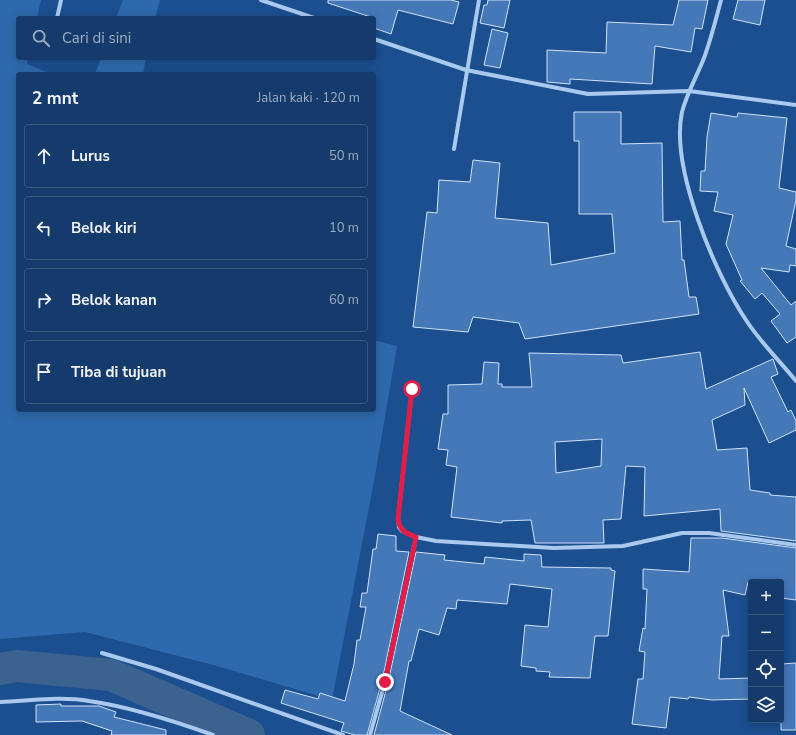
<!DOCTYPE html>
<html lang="id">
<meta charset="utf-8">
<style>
body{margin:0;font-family:"Nunito Sans",sans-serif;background:#1d4271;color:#f1f3f6}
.controls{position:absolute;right:12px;bottom:12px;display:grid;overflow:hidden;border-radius:4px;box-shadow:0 2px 10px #0003}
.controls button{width:36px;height:36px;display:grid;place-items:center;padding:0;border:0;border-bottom:1px solid #33557e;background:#143b6b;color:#f1f3f6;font:20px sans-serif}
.stop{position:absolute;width:12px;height:12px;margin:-9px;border:3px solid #e11d48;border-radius:50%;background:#fff}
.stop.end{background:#e11d48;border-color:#fff;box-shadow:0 1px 4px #0008}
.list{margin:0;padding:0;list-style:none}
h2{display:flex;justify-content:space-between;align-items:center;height:52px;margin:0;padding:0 16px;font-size:17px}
h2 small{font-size:13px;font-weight:400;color:#9dadc1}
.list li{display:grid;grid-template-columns:26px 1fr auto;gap:12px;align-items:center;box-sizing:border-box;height:64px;margin:0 8px 8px;padding:0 8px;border:1px solid #33557e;border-radius:4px}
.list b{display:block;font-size:15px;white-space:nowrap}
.list em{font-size:13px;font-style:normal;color:#9dadc1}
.icon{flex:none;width:22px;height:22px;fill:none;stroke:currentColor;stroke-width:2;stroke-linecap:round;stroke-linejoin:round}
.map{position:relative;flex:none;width:796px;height:735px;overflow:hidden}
.search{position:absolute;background:#143b6b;box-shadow:0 2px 10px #0003;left:16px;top:16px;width:360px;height:44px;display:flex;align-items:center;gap:10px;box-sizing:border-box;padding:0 14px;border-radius:4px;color:#9dadc1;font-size:15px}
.panel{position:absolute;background:#143b6b;box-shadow:0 2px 10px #0003;left:16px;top:72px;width:360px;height:340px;border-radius:4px}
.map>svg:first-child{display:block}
</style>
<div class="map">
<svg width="796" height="735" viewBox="0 0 796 735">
<rect width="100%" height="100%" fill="#1b4f8f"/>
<g fill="#2e69ad">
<polygon points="0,0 41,0 37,18 18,18 18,58 28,58 27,64 51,74 18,74 18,410 374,410 374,340 397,346 375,476 332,700 217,666 85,632 0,639"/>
<polygon points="123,0 160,0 155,18 116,18"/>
<polygon points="101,58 146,58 143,74 95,74"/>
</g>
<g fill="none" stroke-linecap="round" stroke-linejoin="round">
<polyline stroke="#3c6290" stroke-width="32" points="0,669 17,666 111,675 249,735"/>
</g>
<g fill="#4478b7" stroke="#cfe3fa" fill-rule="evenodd">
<polygon points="328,0 451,0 459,2 453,24 398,10 391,34 374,28 374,18 328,3"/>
<polygon points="488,0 510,0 504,28 480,23 484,5 487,5"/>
<polygon points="679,0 708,0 702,29 695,28 691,52 655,46 652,84 570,79 570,84 547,82 547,50 606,53 607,22 673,25"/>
<polygon points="738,0 765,0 760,25 733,19"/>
<polygon points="492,29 508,33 500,68 484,65"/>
<polygon points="574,112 621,112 621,144 662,143 663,222 680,221 682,260 684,260 689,297 696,297 699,314 525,339 519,323 473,317 468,332 413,327 427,212 437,213 439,180 470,182 473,160 500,163 495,218 548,223 551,265 615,253 612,214 579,214 579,141 574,141"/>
<polygon points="711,113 737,117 738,113 787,118 779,188 796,192 796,200 786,246 796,249 796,266 790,265 789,272 761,268 791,305 796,301 796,337 787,343 771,321 780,314 762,293 755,299 740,281 742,280 726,244 733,215 714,211 718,192 700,191 701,171 705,171 707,137"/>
<path d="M700 352 706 389 773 359 778 374 771 377 788 412 791 410 796 421V430L769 443 744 388 745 405 712 420 717 450 747 448 750 490 770 493V495L796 497V541L721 531 720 509 644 516 645 467 626 466 621 519 603 520 604 543H535L531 520 502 521V523L451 517 457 467 446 465 448 450 438 449 443 414H448V385L482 384 484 362 499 363 498 384H502V387H532L529 353 621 355 623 363ZM602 439 601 466 556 473 555 442Z"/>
<polygon points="378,534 396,536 396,551 409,552 382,681 367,735 355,735 341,731 344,723 281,703 285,690 318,699 320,693 345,701 354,664 357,640 360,640 366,607 360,607 362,593 367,593 373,549 376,549"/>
<polygon points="691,538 722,538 796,548 796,600 781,598 781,582 748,582 745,595 723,590 729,636 722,636 719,679 751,678 751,699 712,700 689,697 688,699 670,697 666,728 632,724 638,679 643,679 645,652 639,651 643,628 645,629 647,589 643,589 643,569 689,572"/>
<polygon points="416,552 445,555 444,560 484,564 485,557 524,561 524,554 541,555 542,567 611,568 611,570 615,571 608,636 595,636 590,678 549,677 550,672 536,671 536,668 521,666 525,625 548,627 552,589 510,584 507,604 457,600 456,609 447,608 439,635 419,629 411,661 409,661 400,711 452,735 374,735 388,683"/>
<polygon points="796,663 796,730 781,730 781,664"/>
<polygon points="61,704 61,706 99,706 116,712 114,717 166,730 166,735 111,735 112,731 82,721 36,722 36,705"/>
</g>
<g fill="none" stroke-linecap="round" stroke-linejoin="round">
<g stroke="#a9c9ee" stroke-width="4">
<polyline points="261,0 314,18"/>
<path d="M721 0C716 19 711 39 704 58 697 76 687 93 682 112 670 167 715 274 746 320 760 342 780 361 796 381"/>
<polyline points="57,18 61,0"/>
<polyline points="374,39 466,70 588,94 689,91 796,105"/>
<polyline points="454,149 479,0"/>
<polyline points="412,389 398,519 399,527 402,531 416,537 436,541 554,548 623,546 682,533 709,533 796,545"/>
<polyline points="102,653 156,669 343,735"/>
<path d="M0 702C29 701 60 696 89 701 131 707 174 721 213 735"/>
<polyline points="370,735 385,682 416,537"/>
</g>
</g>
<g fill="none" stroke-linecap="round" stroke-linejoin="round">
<path stroke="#e11d48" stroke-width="5" d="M385 682 416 537C405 533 400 531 398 519L412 389"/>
</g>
</svg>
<div class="controls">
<button>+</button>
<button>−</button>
<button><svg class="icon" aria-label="locate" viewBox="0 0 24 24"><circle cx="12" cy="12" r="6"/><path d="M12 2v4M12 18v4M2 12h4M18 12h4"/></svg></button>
<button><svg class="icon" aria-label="layers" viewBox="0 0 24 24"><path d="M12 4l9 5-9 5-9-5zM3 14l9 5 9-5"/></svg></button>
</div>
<div class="stop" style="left:412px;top:389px"></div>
<div class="stop end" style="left:385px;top:682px"></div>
<div class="search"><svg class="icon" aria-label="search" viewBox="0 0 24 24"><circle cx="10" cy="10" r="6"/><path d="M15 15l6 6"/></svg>Cari di sini</div>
<section class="panel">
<h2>2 mnt<small>Jalan kaki · 120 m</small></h2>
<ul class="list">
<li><svg class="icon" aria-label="ahead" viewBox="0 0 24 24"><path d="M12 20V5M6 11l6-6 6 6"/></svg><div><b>Lurus</b></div><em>50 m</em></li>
<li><svg class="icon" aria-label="left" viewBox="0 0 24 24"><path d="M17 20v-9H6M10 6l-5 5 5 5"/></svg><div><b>Belok kiri</b></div><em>10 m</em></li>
<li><svg class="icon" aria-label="right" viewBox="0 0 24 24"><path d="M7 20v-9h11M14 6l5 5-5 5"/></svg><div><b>Belok kanan</b></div><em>60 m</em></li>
<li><svg class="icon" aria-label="arrive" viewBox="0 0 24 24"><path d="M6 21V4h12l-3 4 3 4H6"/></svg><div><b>Tiba di tujuan</b></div></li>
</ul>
</section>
</div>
